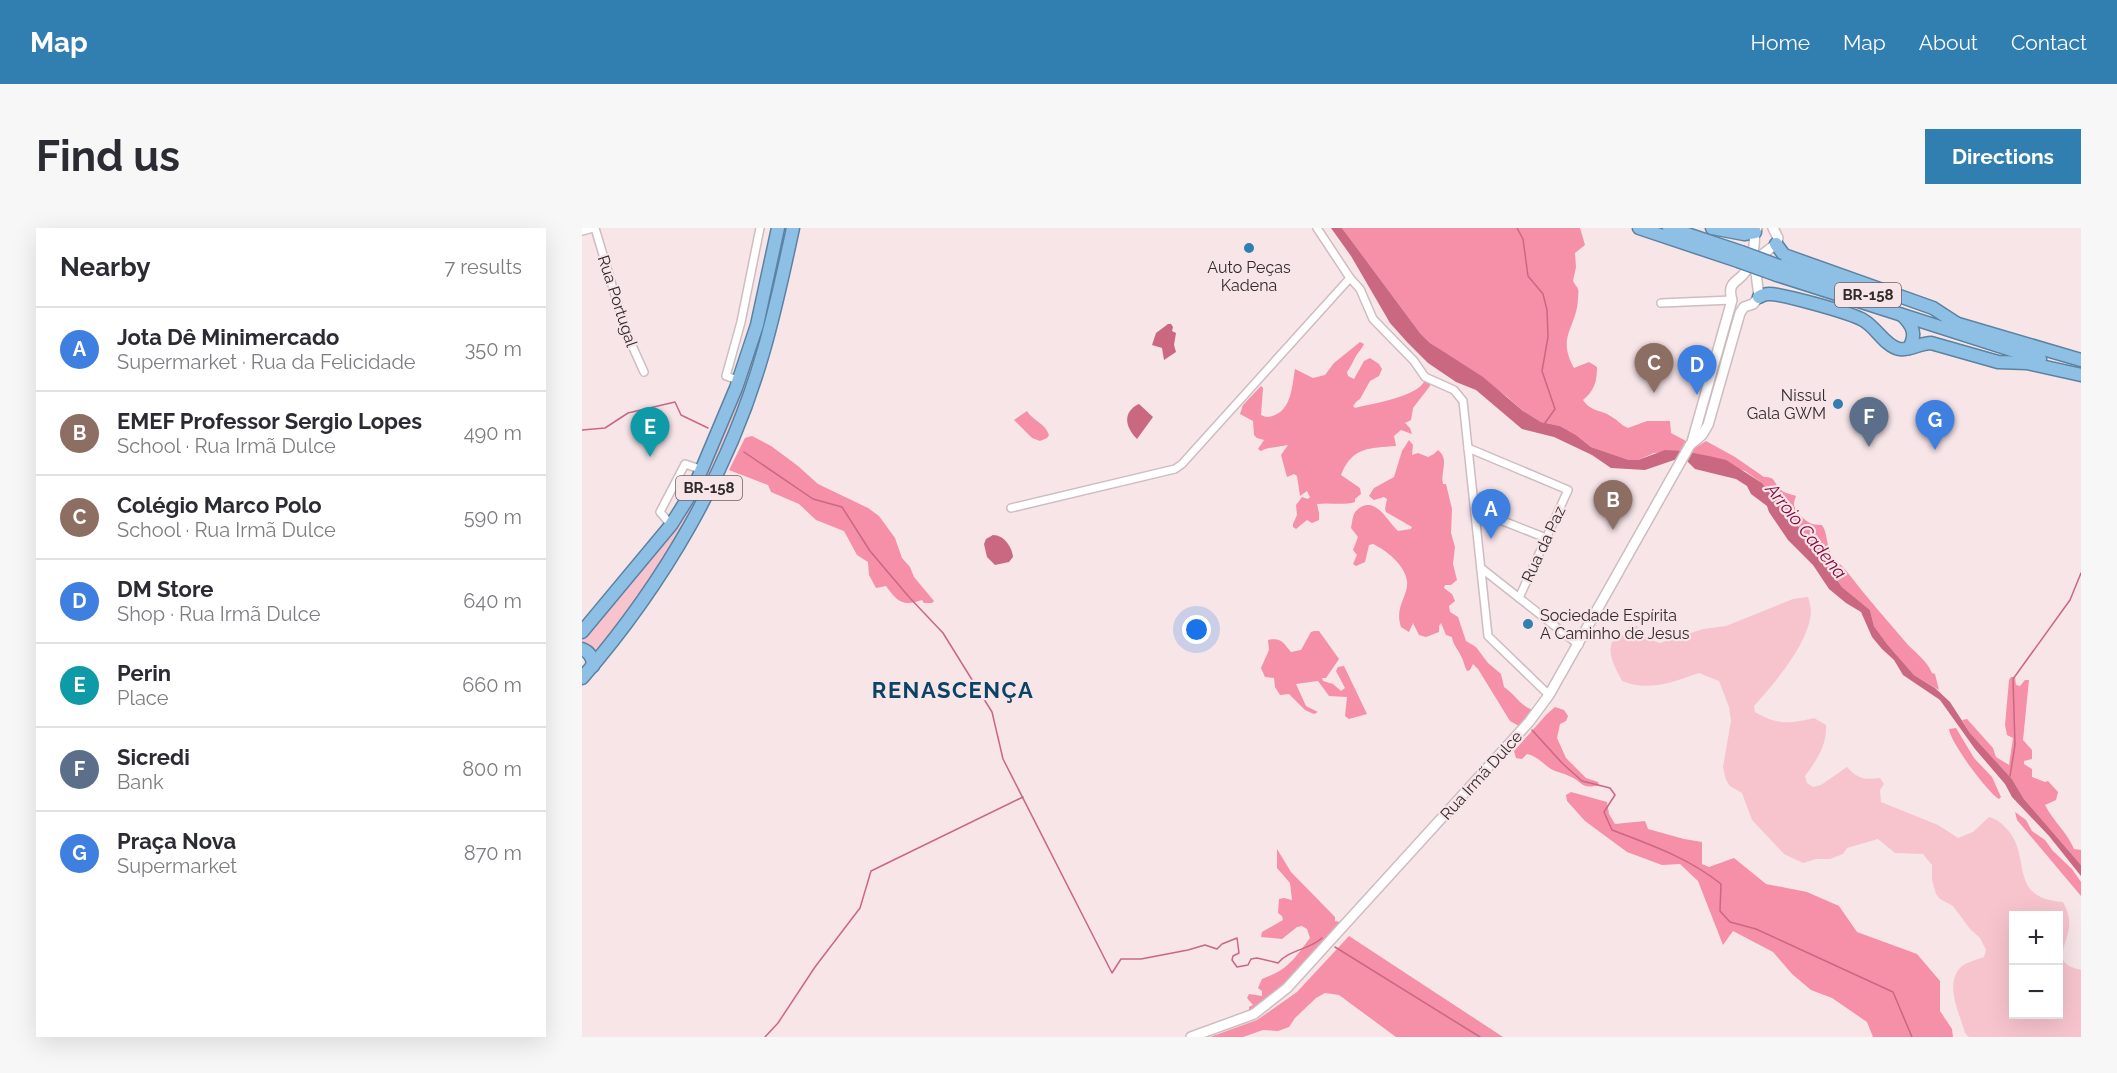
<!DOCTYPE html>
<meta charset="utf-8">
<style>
body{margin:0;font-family:Raleway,sans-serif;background:#f7f7f7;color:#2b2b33}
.controls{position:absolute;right:18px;bottom:18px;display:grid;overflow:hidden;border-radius:0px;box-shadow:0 6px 24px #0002}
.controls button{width:54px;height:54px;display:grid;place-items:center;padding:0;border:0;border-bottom:2px solid #e1e1e2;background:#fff;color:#2b2b33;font:30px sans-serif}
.you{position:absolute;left:615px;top:402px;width:21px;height:21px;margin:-15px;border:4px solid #fff;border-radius:50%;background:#1a73e8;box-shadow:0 0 0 9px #1a73e833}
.badge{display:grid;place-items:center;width:39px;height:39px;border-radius:50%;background:#317eb1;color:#fff;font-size:20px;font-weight:700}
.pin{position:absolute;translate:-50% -50px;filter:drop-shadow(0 2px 3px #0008)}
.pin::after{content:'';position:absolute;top:32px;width:21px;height:18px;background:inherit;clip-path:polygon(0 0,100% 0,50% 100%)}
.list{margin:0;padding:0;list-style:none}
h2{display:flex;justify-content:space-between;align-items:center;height:78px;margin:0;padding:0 24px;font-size:26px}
h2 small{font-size:20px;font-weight:400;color:#7c7c81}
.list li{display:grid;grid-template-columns:39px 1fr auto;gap:18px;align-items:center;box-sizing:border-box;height:84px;padding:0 24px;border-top:2px solid #e1e1e2}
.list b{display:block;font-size:22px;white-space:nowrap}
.list p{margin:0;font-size:20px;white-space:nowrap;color:#7c7c81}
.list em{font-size:20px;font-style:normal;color:#7c7c81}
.map{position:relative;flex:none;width:1499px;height:809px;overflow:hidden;border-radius:0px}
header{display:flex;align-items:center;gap:36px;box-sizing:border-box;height:84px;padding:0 30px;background:#317eb1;color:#fff}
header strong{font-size:28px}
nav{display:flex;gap:33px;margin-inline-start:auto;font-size:21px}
.intro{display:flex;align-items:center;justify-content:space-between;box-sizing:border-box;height:144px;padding:0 36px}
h1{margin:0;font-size:42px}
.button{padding:15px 27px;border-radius:0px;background:#317eb1;color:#fff;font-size:21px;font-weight:700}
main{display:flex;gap:36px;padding:0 36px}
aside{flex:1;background:#fff;border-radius:0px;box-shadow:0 6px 24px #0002}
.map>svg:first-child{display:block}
</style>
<header>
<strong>Map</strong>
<nav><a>Home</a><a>Map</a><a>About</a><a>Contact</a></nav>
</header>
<div class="intro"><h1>Find us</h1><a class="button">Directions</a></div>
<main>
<aside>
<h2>Nearby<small>7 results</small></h2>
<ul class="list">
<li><span class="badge" style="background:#3f7fe0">A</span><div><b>Jota Dê Minimercado</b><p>Supermarket · Rua da Felicidade</p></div><em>350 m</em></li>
<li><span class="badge" style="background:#8d6e63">B</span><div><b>EMEF Professor Sergio Lopes</b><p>School · Rua Irmã Dulce</p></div><em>490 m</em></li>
<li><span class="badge" style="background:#8d6e63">C</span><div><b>Colégio Marco Polo</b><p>School · Rua Irmã Dulce</p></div><em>590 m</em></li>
<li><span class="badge" style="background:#3f7fe0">D</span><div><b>DM Store</b><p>Shop · Rua Irmã Dulce</p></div><em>640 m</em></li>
<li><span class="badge" style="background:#0f9aa8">E</span><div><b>Perin</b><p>Place</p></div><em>660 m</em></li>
<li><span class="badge" style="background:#5c6f8a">F</span><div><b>Sicredi</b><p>Bank</p></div><em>800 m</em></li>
<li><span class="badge" style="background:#3f7fe0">G</span><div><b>Praça Nova</b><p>Supermarket</p></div><em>870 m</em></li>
</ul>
</aside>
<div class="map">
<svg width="1499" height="809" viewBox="0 0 1499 809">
<rect width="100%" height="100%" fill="#f7e5e8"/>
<g fill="#f7c4ce" fill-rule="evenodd">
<path d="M199 0H205C195 47 186 96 171 142 136 247 81 342 13 429L0 416V412L128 233Z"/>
<path d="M1226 369C1227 373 1229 379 1229 383 1228 414 1192 456 1172 478L1173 484C1195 497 1208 496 1232 490L1244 497C1245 517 1235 532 1223 548L1225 555 1231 559 1239 557 1265 539C1276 551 1282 552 1298 550L1302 556 1298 562 1299 574 1356 597 1376 610 1391 604 1407 589C1414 591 1417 593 1422 598 1453 627 1422 669 1481 674 1493 696 1485 706 1479 728 1483 738 1489 739 1499 742V809H1387L1383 805C1378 786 1361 755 1380 738 1385 734 1395 732 1402 729L1404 722 1398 710 1388 701 1371 678 1358 671 1354 666 1350 652V637L1341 626 1313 625 1296 611 1265 620 1261 626 1248 631H1234L1221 635 1202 626 1170 592 1160 565 1148 558 1144 552 1141 539 1149 493 1147 479 1137 453 1117 445C1091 454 1067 464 1040 453 1034 440 1025 428 1030 414L1037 411 1047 399 1055 398 1064 410 1078 415 1121 401 1144 398 1211 371ZM1432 688H1476V786H1432Z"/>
</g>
<g fill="#f68fa8">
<path d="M760 0H998L1003 17 993 25 994 39 991 53C992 56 995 58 996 61 997 64 996 67 996 70 995 100 974 108 992 140L1007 134 1015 139C1015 154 1012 163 1001 172 1010 185 1019 181 1030 189 1037 193 1037 196 1046 200L1065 193H1088L1089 205 1104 213 1105 216 1101 223 1072 225 1056 232H1047L1009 219 994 207 978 198 959 194 941 183 924 168 848 115 838 105Z"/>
<path d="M778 114 782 116C780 121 777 123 774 128 771 133 769 139 765 144L766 148 772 151 782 133 788 130 797 136 800 141 797 148 788 153 778 171 775 173 771 178 773 180C792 175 836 169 843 152L849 155 848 158 831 180 829 192 823 195 828 200 830 206 819 202 812 208 814 218C787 220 770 219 759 247L778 260 779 266 773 271V274C760 278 748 274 735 276L737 285V292L730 295 725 292 714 301 711 299V296L715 287 714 277 720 269 726 271 728 269 725 263 718 268 715 248 712 246 705 249 699 227 706 217C697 219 686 219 679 223L676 221 682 212 675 210 672 207 671 193 658 186 661 177 679 158 681 160 679 187C685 190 687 189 693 187 710 180 710 157 713 141L731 150 743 147 752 135Z"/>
<path d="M445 183C451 193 463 195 467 207L465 210 458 213 450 210 432 192Z"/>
<path d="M170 208 189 218 216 238 236 256 286 280 297 288 313 310 320 330 328 339 332 349 352 373 350 375H342L340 372C320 379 315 373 304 358L294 360 287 347 286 334 275 327 262 303 234 292 217 276 189 264 186 257 147 242 163 210Z"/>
<path d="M827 212 831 217 830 227 836 225 846 229 852 226 856 222C868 232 858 243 861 256H864L870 281 869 305 873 319 871 336 875 352 869 357H863L862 360 870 366 873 373 867 378 868 384 876 389 884 413 894 419 906 435 919 446 922 459C933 466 938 478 951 482L937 498 928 493 896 441 891 436 888 442 885 443C882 438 882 433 879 428 876 421 871 417 870 409L864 407 859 395 857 398V404L844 409 837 407 831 395 827 404 819 399C812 378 827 368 825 353 823 337 804 322 791 316L787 317 783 334 774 338 771 336 775 327 771 322 776 309 769 300C771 291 770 284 779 279 795 270 806 294 816 303L829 301 830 299 804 284 803 281 805 271 802 269 792 272 787 268 792 260 812 249 820 223Z"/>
<path d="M1124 213 1153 229 1182 249C1194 249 1191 254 1198 261 1201 265 1209 266 1214 268 1210 278 1212 280 1219 288 1226 295 1230 297 1240 297 1246 306 1244 318 1250 328 1255 334 1262 339 1266 345 1285 370 1306 393 1326 417 1335 426 1345 433 1350 445L1353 446 1357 462 1332 447 1305 416 1292 398 1288 382 1260 359 1226 310 1180 255 1163 243 1106 224Z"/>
<path d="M732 403H737L757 431 744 450H740L741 453 751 456 759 463 763 460 754 443 756 439 762 438 785 486 767 491 763 488 765 469 747 468 736 453 714 456 724 478 736 484 732 486 723 482 707 466 698 467 693 459 692 450 683 449 679 440 687 422 686 412C699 409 701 414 709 424L719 422 729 404Z"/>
<path d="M1429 449H1433L1434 457 1438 458 1443 452H1447L1441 512 1450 522V531L1442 533V536L1450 541V549L1463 554 1466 553 1476 564 1474 572 1463 577C1471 593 1485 604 1492 621L1499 622V637L1442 571 1430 551 1388 505 1380 492 1385 491 1411 520 1414 529 1427 537 1431 510 1425 507 1423 497 1427 452Z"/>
<path d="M973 479 982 482 986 488 984 493 978 496 975 510 984 530 1004 550 1016 554 1017 557C999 562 1000 553 987 548 981 545 974 544 969 541 960 535 955 528 945 526L940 531 934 530 932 523 964 487Z"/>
<path d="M1374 500 1392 530 1410 549 1419 569 1417 571C1406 565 1368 514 1367 501Z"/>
<polygon points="989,564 1025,574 1027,586 1033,596 1063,593 1066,601 1102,611 1120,614 1120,636 1127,639 1152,630 1184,656 1225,664 1257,678 1275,704 1335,726 1358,753 1358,783 1370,801 1371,809 1291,809 1285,794 1250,770 1229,762 1210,746 1191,724 1151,703 1141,717 1116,653 1098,636 1080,637 1045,624 1003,593 985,573 984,567"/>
<polygon points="1433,584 1444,592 1450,603 1463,612 1471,623 1490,641 1499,654 1499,668 1435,592"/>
<path d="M695 621 709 644 753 689V693L763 695C733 726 705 764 667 784V779L671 777 665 770 667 766 680 768V763L676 760 680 751C707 741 711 732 728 710L725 701 720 698 715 699 700 711 679 709 680 704 701 692 700 688 696 685 697 671 702 670 710 672 708 655 695 640Z"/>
<polygon points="767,708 921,809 814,809 757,767 743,765 734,770 713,790 707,799 696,803 681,802 661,809 628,809 675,792 715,764"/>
</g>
<g fill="#ca6882">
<polygon points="749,0 760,0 838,105 848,115 901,149 941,183 959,194 978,198 994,207 1009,219 1047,232 1056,232 1083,222 1101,223 1127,228 1144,232 1180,255 1226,310 1260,359 1288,382 1292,398 1305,416 1332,447 1353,460 1368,474 1388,505 1430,551 1442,571 1499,637 1499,648 1467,608 1430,569 1423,556 1393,521 1358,472 1321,447 1312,432 1300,421 1290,409 1279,384 1264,375 1247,361 1231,337 1206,312 1187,284 1185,278 1169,266 1165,258 1154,251 1113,241 1103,231 1098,230 1063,242 1029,240 1010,227 972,209 940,201 894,162 874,154 846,135 825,114 808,95 769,28"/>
<polygon points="586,96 589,96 591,99 590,103 594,105 592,117 594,124 582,132 580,120 570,117 574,105"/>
<path d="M557 176 571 189 555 211C543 199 540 184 557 176Z"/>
<path d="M411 307C422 307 430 319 431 329L427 334 413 337 405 329 402 316 404 311Z"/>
</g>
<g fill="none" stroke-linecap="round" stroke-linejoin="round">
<g stroke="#ca6882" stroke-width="1.5">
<polyline points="935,0 941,11 946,48 961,66 965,82 966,109 960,143 973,181 963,195"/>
<polyline points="0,202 23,200 46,185 93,174 99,187 126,200"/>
<path d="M162 224 231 271 260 279 288 323 327 369 361 405 410 484 421 531 530 745 539 731H559L606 722 623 717 635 721 640 716 655 710 657 725 651 728 650 732 655 739 666 737 669 731 675 730 696 735C708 721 727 722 740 710"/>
<path d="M950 502 980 535 1000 553 1028 560 1033 567 1022 584 1030 602C1069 617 1107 630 1139 656L1138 683 1148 694 1174 701 1311 764 1330 809"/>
<polyline points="1428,548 1433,517 1431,451 1488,372 1499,345"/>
<polyline points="753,719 898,809"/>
<polyline points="183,809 196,795 233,739 278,680 289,643 441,569"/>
</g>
<g stroke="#cebdc0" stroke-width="10">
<g id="minor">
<polyline points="13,0 44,104 62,144"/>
<polyline points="735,0 768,50 778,61 791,91 832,133 843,149 872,162 881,173 906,408 967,467"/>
<polyline points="0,3 11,0"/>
<polyline points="1079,75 1150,72"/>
<polyline points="156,152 144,148 159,94 178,0"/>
<polyline points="886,220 986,262 937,370"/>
<polyline points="429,280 593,241 600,236 768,50"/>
<polyline points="893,282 964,310"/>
<polyline points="89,297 78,284 103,236 121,242"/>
<polyline points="899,340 997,417"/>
</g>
</g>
<g stroke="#cebdc0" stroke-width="12">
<g id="tertiary">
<path d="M1110 214 1150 72C1144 52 1158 55 1165 41 1168 34 1171 26 1172 18 1173 11 1171 7 1175 1"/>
<polyline points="609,809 672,786 705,760 947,494 967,467 1108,217 1120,207 1126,197 1158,85 1162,79 1171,76 1177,69 1174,45 1181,26 1194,16 1196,10 1191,0"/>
</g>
</g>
<g stroke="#5b82a1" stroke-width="15">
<g id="trunk">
<polyline points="1057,0 1156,33"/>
<polyline points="1087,0 1159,24"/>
<polyline points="1130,0 1162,6 1173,4"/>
<polyline points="1194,16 1202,27 1351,80 1374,95"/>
<polyline points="1197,38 1304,73"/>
<polyline points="1195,47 1458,131"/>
<path d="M1177 69C1179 68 1184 66 1186 66 1198 65 1269 85 1281 92 1294 99 1303 118 1317 121 1327 123 1338 115 1349 115L1416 134 1445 135 1499 147"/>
<path d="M1320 87C1331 98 1335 106 1327 120"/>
<polyline points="1366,93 1499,132"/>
<polyline points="0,404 89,297 111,262 154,160 175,97 196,0"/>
<path d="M0 421C8 424 11 430 11 438"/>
<path d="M0 450C81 357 147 244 181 125 193 84 202 42 211 0"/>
</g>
</g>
<use href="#minor" stroke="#fff" stroke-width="7"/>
<use href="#tertiary" stroke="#fff" stroke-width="9"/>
<use href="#trunk" stroke="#8ec0e6" stroke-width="12"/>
<g stroke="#5b82a1" stroke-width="15" stroke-linecap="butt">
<g id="trunk-bridge">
<polyline points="1159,24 1197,38"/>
<polyline points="1156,33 1195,47"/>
</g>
</g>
<use href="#trunk-bridge" stroke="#8ec0e6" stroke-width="12"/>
</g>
<g fill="#317eb1" stroke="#f7e5e8" stroke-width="2">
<circle cx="667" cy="20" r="6"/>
<circle cx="1256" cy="176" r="6"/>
<circle cx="946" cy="396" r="6"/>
</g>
<g text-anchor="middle" stroke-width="4.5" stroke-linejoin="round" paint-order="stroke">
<g fill="#f7e5e8" stroke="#6c6264" stroke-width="1.5">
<rect x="1253" y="55" width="66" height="24" rx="4.5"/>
<rect x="94" y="248" width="66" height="24" rx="4.5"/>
</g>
<g font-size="15" font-weight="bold" fill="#312a2b">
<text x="1286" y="72">BR-158</text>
<text x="127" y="265">BR-158</text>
</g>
<g font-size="16" fill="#312a2b" stroke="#f7e5e8">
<text x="667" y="45">Auto Peças<tspan x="667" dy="18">Kadena</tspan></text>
<text x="1244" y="173" text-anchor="end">Nissul<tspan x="1244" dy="18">Gala GWM</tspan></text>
<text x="958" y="393" text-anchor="start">Sociedade Espírita<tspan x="958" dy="18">A Caminho de Jesus</tspan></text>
</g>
<g font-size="16" fill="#312a2b" stroke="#f7e5e8">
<text transform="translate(36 73) rotate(72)" y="6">Rua Portugal</text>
<text transform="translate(961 316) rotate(-65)" y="6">Rua da Paz</text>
<text transform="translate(899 547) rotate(-48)" y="6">Rua Irmã Dulce</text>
</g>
<g font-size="18" font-style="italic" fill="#85063d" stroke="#f7e5e8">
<text transform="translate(1224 303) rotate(51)" y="6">Arroio Cadena</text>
</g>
<g font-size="22" font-weight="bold" letter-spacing="1.5" fill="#0a4365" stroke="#f7e5e8">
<text x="371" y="470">RENASCENÇA</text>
</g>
</g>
</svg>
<div class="controls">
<button>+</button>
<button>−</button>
</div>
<div class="you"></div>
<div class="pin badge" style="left:909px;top:311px;background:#3f7fe0">A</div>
<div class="pin badge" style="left:1031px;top:302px;background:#8d6e63">B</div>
<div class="pin badge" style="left:1072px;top:165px;background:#8d6e63">C</div>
<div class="pin badge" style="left:1115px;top:167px;background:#3f7fe0">D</div>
<div class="pin badge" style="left:68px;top:229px;background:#0f9aa8">E</div>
<div class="pin badge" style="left:1287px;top:219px;background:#5c6f8a">F</div>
<div class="pin badge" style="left:1353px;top:222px;background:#3f7fe0">G</div>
</div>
</main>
